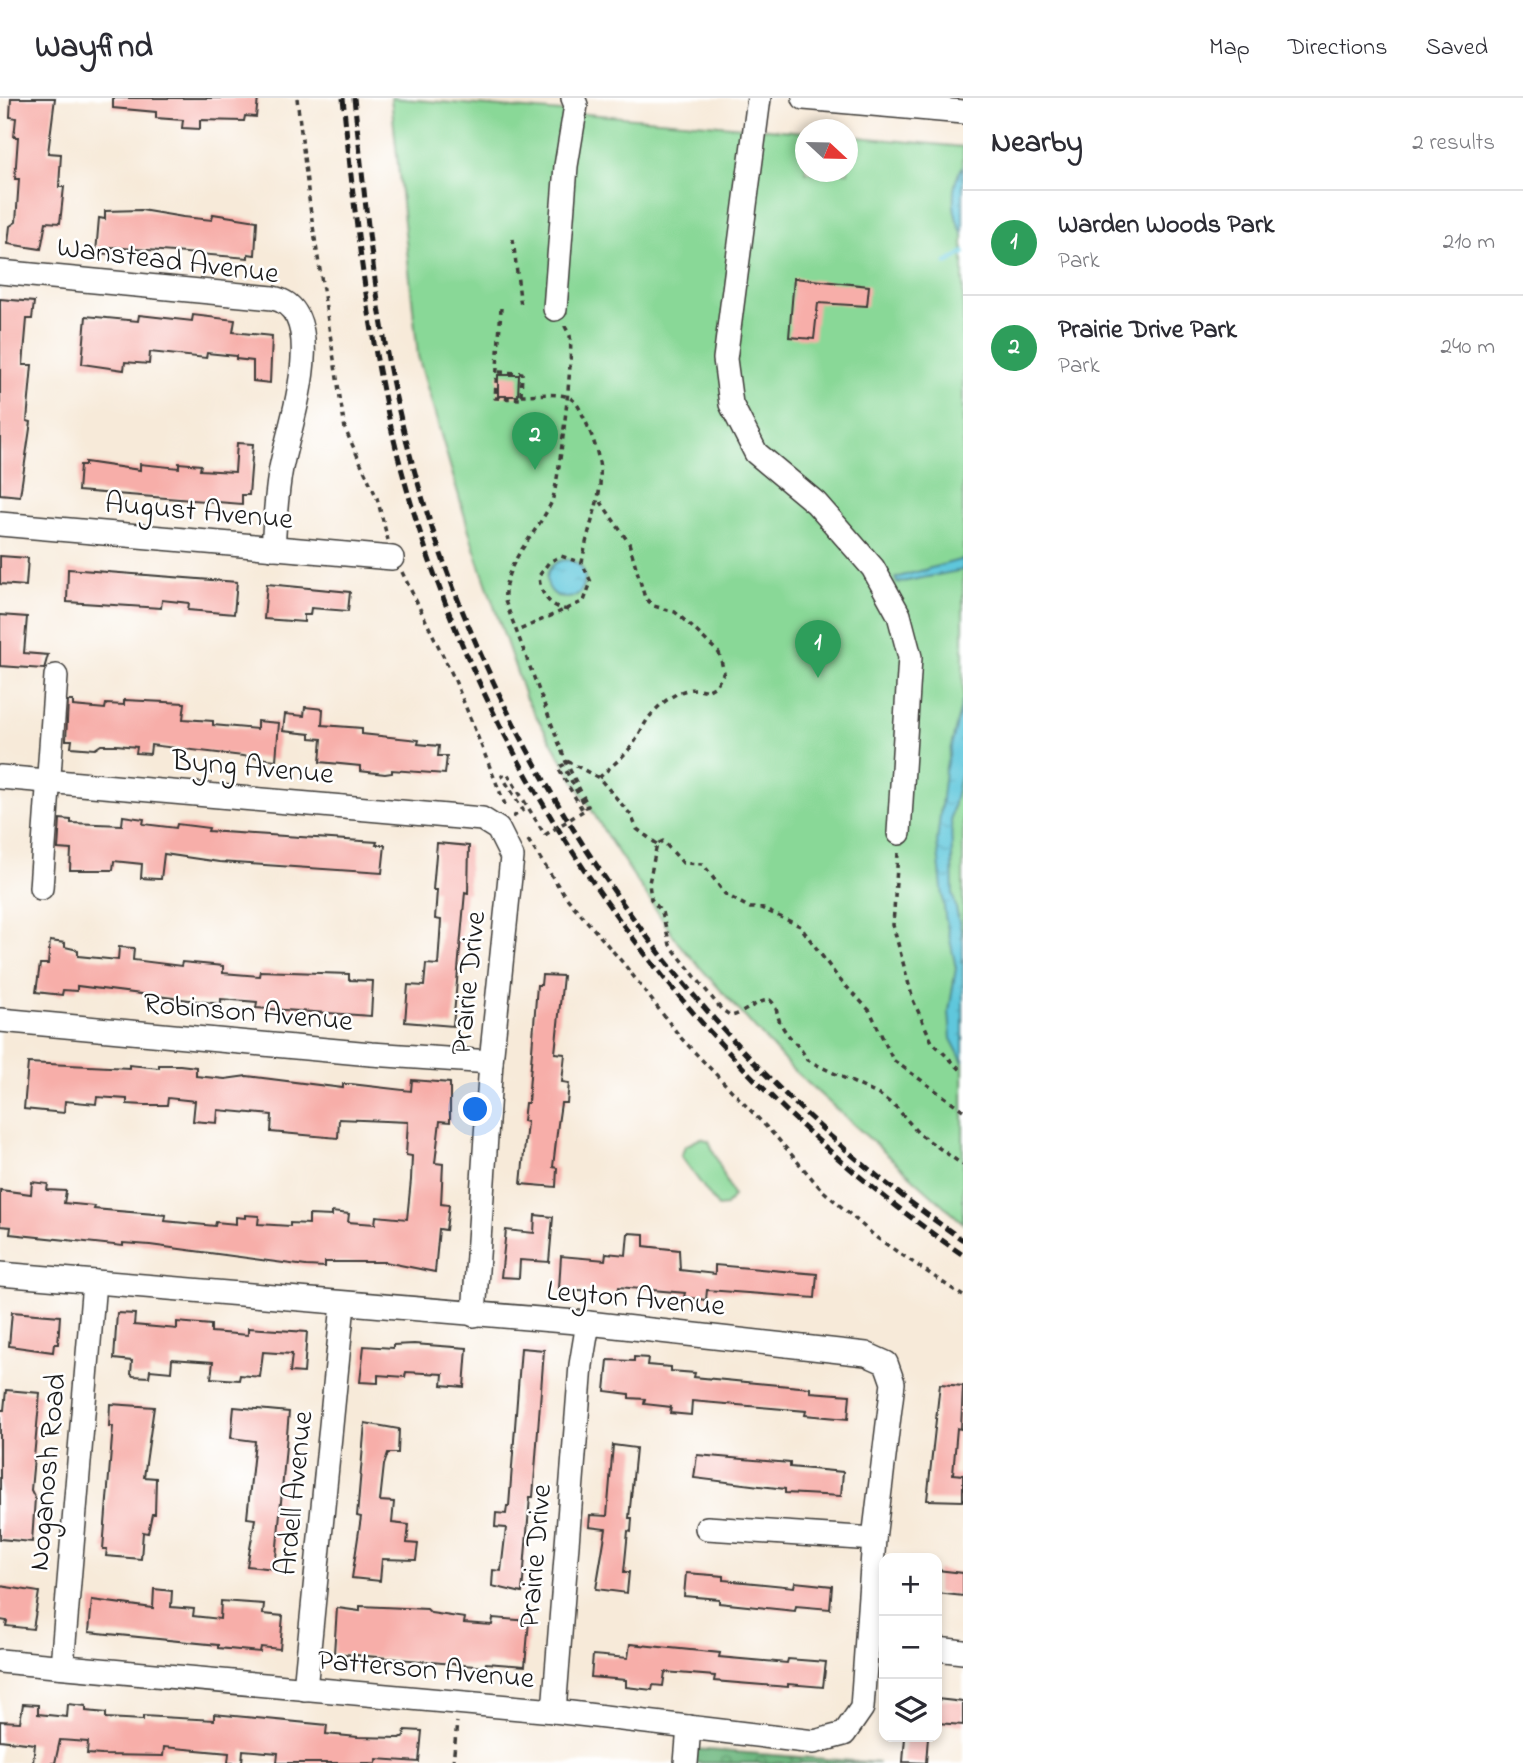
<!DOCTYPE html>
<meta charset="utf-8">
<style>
body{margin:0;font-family:"Indie Flower",sans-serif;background:#f2f2f3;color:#2b2b33}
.controls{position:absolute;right:21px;bottom:21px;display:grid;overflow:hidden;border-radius:14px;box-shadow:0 4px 10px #0003}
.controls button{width:63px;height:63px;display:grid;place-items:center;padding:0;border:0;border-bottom:2px solid #e1e1e2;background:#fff;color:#2b2b33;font:35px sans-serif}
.compass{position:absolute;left:795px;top:21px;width:63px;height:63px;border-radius:50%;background:#fff;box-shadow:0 4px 10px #0003;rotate:112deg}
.you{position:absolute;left:476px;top:1012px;width:24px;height:24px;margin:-18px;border:5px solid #fff;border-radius:50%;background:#1a73e8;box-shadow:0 0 0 10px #1a73e833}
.badge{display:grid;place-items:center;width:46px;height:46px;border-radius:50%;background:#7c3aed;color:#fff;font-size:23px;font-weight:700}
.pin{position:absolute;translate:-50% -58px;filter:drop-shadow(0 2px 4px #0008)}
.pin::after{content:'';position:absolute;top:37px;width:24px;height:21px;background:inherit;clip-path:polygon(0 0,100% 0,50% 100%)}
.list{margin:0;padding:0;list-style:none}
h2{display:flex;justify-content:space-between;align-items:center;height:91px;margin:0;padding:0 28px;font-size:30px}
h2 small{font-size:23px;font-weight:400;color:#7c7c81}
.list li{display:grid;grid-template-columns:46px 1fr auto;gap:21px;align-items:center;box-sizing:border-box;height:105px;padding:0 28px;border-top:2px solid #e1e1e2}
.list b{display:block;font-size:26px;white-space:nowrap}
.list p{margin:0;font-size:23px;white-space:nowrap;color:#7c7c81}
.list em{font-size:23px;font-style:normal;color:#7c7c81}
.icon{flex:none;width:38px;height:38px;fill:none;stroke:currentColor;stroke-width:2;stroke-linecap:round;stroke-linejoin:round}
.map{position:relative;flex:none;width:963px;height:1665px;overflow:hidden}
header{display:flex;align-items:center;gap:42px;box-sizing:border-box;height:98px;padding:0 35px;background:#fff;border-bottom:2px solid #e1e1e2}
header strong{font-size:33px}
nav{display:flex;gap:38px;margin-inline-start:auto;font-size:24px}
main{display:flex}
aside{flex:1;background:#fff}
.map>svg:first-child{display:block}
</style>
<header>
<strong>Wayfind</strong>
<nav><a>Map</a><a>Directions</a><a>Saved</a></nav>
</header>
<main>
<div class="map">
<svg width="963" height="1665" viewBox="0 0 963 1665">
<defs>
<pattern id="forest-crowns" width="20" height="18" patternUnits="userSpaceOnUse" patternTransform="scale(1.75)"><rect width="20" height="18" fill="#6eb880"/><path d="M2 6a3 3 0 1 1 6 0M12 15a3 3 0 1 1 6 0" fill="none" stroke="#5a9568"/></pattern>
<pattern id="water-ripples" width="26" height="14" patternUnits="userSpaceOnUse" patternTransform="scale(1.75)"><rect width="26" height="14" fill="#5fc7dc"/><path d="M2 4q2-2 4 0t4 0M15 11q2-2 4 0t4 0" fill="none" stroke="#52aabc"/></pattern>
</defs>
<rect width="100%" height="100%" fill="#fff"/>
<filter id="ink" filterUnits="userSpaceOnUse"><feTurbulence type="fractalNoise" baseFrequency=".0143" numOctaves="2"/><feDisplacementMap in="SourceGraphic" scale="14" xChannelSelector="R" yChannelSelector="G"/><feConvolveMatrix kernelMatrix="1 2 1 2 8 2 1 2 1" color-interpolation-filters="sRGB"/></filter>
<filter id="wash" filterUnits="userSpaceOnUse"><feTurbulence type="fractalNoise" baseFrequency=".00686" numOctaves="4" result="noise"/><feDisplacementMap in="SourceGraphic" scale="28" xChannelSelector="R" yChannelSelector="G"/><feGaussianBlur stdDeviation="1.57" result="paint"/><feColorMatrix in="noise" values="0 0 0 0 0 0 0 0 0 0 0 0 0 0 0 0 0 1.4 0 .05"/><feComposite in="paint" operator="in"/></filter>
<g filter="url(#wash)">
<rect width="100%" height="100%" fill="#f7ead9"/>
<polygon fill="url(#forest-crowns)" stroke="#456a4e" stroke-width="2" points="694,1651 879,1665 692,1665"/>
<g fill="#89d897" stroke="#527a5a" stroke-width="2">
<polygon points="391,0 805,34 806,74 848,74 848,38 963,49 963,1125 791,970 678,845 607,738 526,601 474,450 418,258"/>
<polygon points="701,1040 709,1043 733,1098 726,1108 718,1109 681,1058 685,1048"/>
</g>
<g fill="url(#water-ripples)" stroke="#3e727c" stroke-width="2">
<path d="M963 68V137C952 116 949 88 963 68Z"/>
<polygon points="963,461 963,472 897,485 895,480"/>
<circle cx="566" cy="481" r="19"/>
<polygon points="963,600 963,665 951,718 953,797 963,842 963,964 951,941 949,913 956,870 945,818 937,744 945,673"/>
</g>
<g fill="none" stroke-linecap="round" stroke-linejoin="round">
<polyline stroke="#5fc7dc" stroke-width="5" points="947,165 963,155"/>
</g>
<g id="blocks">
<g fill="#f7aea9">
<polygon points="11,0 55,0 48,55 61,56 59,89 64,89 60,125 46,124 41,151 8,146 10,128 16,124 19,81 15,81 18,39 14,39 16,20 10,19"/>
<polygon points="113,0 258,0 256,19 245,18 244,23 200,22 200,31 182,30 183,22 156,20 156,14 113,10"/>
<polygon points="141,112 183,119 212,122 213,116 257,123 255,157 248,156 248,160 111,149 110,156 96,155 99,120 105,121 105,113"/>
<polygon points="794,180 869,188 867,208 818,205 814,241 789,239"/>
<polygon points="0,201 34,204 32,221 27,221 23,267 32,267 27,323 31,324 20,398 0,396"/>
<polygon points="139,217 192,223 193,217 235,222 233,234 272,238 270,285 253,283 253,263 236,261 236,258 207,255 206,260 150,254 149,266 125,264 124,272 82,266 86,218 138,223"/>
<polygon points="498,277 519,277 518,298 498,298"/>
<polygon points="237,345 253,346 249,397 242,397 242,406 78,393 80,367 85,367 85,364 140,372 140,366 179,370 179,365 201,367 200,372 235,374"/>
<polygon points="0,458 28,460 26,488 0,486"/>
<polygon points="68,471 237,484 234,516 188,512 189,505 162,502 161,510 67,504"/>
<polygon points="267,486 350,494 348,513 311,510 310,517 304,517 304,524 264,521"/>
<polygon points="0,517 27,519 24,555 48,557 44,571 0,568"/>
<polygon points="124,602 185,605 183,621 213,623 213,627 257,631 257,623 279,625 276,662 151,647 150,656 136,655 137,649 116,647 101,647 95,651 71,649 72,642 66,642 68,603 73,603 73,608 105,611 106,606 124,607"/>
<polygon points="305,609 323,611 322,627 362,630 362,636 419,642 418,646 439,648 438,658 447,658 445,676 392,672 392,675 385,676 360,673 360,668 320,664 322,641 310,640 310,636 283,633 285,616 304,618"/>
<polygon points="123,718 144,721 143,726 176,730 177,726 209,730 208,733 377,744 376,747 385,747 382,775 219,764 164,756 161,781 158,781 141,780 142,766 114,763 113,772 70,772 71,752 58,751 60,721 71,722 71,725 122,727"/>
<polygon points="437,745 469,748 468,795 465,794 453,928 405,924 408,887 424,888 426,866 438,867 441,822 435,821 437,792 433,792"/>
<polygon points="50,843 65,845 65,849 78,852 78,858 118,862 119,849 134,850 133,862 181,868 182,864 223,868 223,875 259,878 260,873 349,876 349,882 373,883 371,918 256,910 257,904 221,901 221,906 77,888 77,893 63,892 62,897 36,894 40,866 48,866"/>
<polygon points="542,877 563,878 555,955 565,956 562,984 569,985 567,1005 561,1005 558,1026 553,1069 557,1070 556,1089 521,1086 527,1024 523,1023 525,1005 528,1005 537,887 541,887"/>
<polygon points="28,965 129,970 129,967 159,970 159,967 180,967 196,969 196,978 225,981 247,978 343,990 343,986 351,986 411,993 412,982 450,985 450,1024 440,1023 435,1065 443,1066 441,1106 449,1107 446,1132 439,1131 435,1174 385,1164 325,1164 325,1169 306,1168 150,1147 123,1145 123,1148 10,1136 11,1129 0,1128 0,1092 31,1096 32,1084 48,1086 47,1092 66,1093 64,1105 95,1108 94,1111 166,1117 165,1123 215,1128 216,1124 236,1126 236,1119 245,1120 245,1117 259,1118 258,1126 290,1128 290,1125 309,1126 309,1117 332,1118 332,1114 349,1116 348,1124 375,1126 376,1118 407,1121 411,1082 412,1058 406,1057 408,1024 339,1021 338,1040 271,1034 272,1017 218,1012 217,1025 193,1023 195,1003 168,1000 167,1007 145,1007 127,1006 127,1001 97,999 96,1006 65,1003 64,1015 24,1011"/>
<polygon points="535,1117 553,1119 549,1164 520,1162 519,1180 501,1179 506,1132 534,1135"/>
<polygon points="628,1135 644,1136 644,1148 679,1152 680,1172 715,1176 715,1167 817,1176 815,1200 707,1192 706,1202 684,1199 685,1195 619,1189 618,1194 559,1191 561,1158 605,1162 606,1155 626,1157"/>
<polygon points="12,1214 60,1218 58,1246 54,1246 53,1254 9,1248"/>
<polygon points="117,1215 135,1216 134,1227 177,1231 177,1224 211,1227 211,1234 248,1237 248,1230 307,1234 304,1275 290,1274 292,1256 263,1254 260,1279 240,1277 239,1282 211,1280 213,1264 172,1261 171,1274 150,1272 149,1279 133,1278 131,1276 132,1263 114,1261"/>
<polygon points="414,1246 467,1250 464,1289 442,1287 443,1276 406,1274 405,1279 378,1277 378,1285 360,1284 364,1248 393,1250 393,1247"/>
<polygon points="521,1250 544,1252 533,1399 530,1399 522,1495 492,1488 493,1472 501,1473 506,1430 495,1429 496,1415 506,1416 507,1408 509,1408"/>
<polygon points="634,1259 648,1260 647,1267 671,1269 671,1273 695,1275 694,1279 810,1290 810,1294 850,1297 848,1321 805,1317 806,1313 692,1303 691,1317 670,1315 671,1309 644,1306 645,1301 629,1300 629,1296 605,1293 608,1262 634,1263"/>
<polygon points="940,1286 963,1288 961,1331 957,1330 953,1376 963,1377 963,1403 927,1402"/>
<polygon points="6,1292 40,1295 31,1392 35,1400 32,1444 0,1441 0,1312 4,1312"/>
<polygon points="110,1306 154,1309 144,1379 156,1380 155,1416 152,1416 148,1435 143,1434 141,1461 106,1458 107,1451 103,1451 113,1328 109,1328"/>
<polygon points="234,1309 289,1314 275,1471 247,1468 255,1421 247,1420 255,1343 231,1340"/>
<polygon points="365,1325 399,1331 398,1355 388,1355 384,1367 380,1403 394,1404 392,1425 409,1427 407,1445 418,1446 416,1462 382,1461 380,1483 352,1480 361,1419 357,1418"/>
<polygon points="613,1347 636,1350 629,1420 632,1420 631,1434 628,1433 624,1474 629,1474 627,1495 596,1491 606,1431 589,1429 590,1417 607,1418"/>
<polygon points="697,1357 790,1365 790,1369 843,1374 841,1398 785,1395 785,1391 694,1380"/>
<polygon points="937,1472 963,1475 963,1498 937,1495"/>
<polygon points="686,1475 724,1478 724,1482 794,1489 795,1484 832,1488 830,1511 796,1508 795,1513 719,1505 719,1501 684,1498"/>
<polygon points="0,1488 39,1494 33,1531 6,1528 7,1523 0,1522"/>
<polygon points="154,1491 172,1493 171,1509 194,1511 193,1518 220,1521 221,1503 264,1506 263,1516 283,1518 280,1551 261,1549 260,1554 218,1550 218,1547 89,1534 92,1502 153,1510"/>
<polygon points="360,1508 427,1511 431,1515 465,1520 464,1525 492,1527 493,1520 529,1523 525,1568 486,1565 485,1569 334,1555 337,1510 360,1513"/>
<polygon points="630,1546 720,1555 719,1559 787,1565 788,1561 826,1564 823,1589 788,1586 788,1589 714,1583 715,1578 665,1574 663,1588 653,1587 652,1592 626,1589 626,1582 591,1579 593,1557 628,1560"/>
<polygon points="937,1601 963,1604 963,1627 937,1625"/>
<polygon points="23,1606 38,1607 38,1616 67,1619 68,1606 86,1608 86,1613 106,1615 106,1620 143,1622 143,1618 214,1622 214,1616 327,1627 326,1636 358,1639 400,1640 404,1638 405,1632 422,1633 419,1664 377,1661 376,1665 277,1665 278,1655 243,1652 242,1665 228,1665 229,1655 164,1649 163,1658 102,1657 87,1656 88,1644 60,1642 55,1665 33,1665 35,1646 0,1642 0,1623 20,1624"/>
<polygon points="905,1639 928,1639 926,1665 903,1664"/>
</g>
</g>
</g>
<g filter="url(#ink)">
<use href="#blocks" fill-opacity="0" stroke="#3d3b38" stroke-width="2"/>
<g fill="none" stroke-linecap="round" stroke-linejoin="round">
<g stroke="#3d3b38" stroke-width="26">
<g id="minor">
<polyline points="759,0 725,261 731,306 756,355 816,405 873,470 899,517 910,559 899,735"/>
<polyline points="804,0 963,14"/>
<path d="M0 174 273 200C332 212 288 331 281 370 276 396 275 423 273 450"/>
<polyline points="555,211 566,68 576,7 573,0"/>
<polyline points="0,426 392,460"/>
<polyline points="0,679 482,721 498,731 512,759 491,964 474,1217"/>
<polyline points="41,790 56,578"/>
<polyline points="0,922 371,956 491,964"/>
<polyline points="0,1176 588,1225 866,1256 886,1265 893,1285 874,1441 862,1610 844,1636 814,1644 554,1613 0,1563"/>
<polyline points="707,1430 874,1441"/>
<polyline points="937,1551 963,1554"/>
<polyline points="62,1568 94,1184"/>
<polyline points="305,1591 343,1206"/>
<polyline points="554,1613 581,1267 588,1225"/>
<polyline points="686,1665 689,1629"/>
</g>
</g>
<g stroke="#3d3b38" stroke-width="3.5" stroke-dasharray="5 5" stroke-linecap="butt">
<polyline points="297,0 310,109 345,331 377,400 388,442"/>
<polyline points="513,141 521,209"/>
<path d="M501 210 495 300 521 301V297C535 297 552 295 565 298 577 301 580 312 585 322 616 389 592 403 582 465L591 484 584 503 517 533"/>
<path d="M565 228C565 229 570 237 570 238 574 256 559 385 552 403 537 437 502 465 505 503L566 664 588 708 585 709 563 667 558 670 583 713"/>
<polyline points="499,274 522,275 521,297"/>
<polyline points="402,474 454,580 506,709"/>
<path d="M568 512C549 509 540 496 539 478L549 464 561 458 582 465"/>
<polyline points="567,663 599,680 631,717 637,731 657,746"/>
<path d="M599 680C610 669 625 658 634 645 640 636 644 625 651 617 664 601 687 585 707 593L716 588 724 574 719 555 692 529 675 514 654 508 645 500 629 445 601 404"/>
<polyline points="513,719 523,712 502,678 507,675 545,737"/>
<polyline points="528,742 565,798 624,866 681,940 778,1041 821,1091 877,1140 963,1198"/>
<polyline points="898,755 893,827 913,902 932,944 963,974"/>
<path d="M963 1012 893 962 870 913 839 881 800 828 761 810H750L725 796 703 766 683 765 663 743 657 746 649 785 651 801 662 814 670 847 721 911 731 918C746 915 755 903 770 902 779 910 776 919 782 928 789 941 801 948 807 962L881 998 896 1009 918 1035 963 1067"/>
<polyline points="453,1665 457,1624"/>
</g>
<use href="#minor" stroke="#fff" stroke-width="23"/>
<g stroke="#1c1c1c" stroke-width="5" stroke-dasharray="10 5" stroke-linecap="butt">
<path d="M343 0C355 121 368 240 398 358 480 679 691 970 963 1157"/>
<path d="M354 0C365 100 374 202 396 300 471 636 679 948 963 1142"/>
</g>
<polyline stroke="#3d3b38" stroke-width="3.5" stroke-dasharray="5 5" stroke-linecap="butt" points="545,737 583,713"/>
</g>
</g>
<g text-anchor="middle" stroke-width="5" stroke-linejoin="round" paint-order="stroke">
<g font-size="30" fill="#1c1c1c" stroke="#fff">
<text transform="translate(168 161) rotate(7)" y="10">Wanstead Avenue</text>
<text transform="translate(199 412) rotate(5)" y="10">August Avenue</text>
<text transform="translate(253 668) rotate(5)" y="10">Byng Avenue</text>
<text transform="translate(467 885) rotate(-84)" y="10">Prairie Drive</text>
<text transform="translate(248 913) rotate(5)" y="10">Robinson Avenue</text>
<text transform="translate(636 1199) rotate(5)" y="10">Leyton Avenue</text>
<text transform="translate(46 1374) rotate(-85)" y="10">Noganosh Road</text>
<text transform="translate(293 1395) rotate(-84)" y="10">Ardell Avenue</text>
<text transform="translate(534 1458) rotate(-85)" y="10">Prairie Drive</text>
<text transform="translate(426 1570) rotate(5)" y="10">Patterson Avenue</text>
</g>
</g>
</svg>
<div class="controls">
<button>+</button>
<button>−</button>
<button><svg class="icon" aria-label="layers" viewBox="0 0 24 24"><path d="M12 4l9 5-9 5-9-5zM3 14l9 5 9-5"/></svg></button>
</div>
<svg class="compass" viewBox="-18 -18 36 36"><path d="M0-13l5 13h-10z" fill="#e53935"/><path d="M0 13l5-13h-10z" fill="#7c7c81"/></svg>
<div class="you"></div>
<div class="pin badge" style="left:818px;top:580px;background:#2e9e5b">1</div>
<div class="pin badge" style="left:535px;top:372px;background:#2e9e5b">2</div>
</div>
<aside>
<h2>Nearby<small>2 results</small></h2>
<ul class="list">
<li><span class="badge" style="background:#2e9e5b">1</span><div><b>Warden Woods Park</b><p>Park</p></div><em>210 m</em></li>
<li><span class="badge" style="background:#2e9e5b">2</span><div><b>Prairie Drive Park</b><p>Park</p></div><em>240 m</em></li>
</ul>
</aside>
</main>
